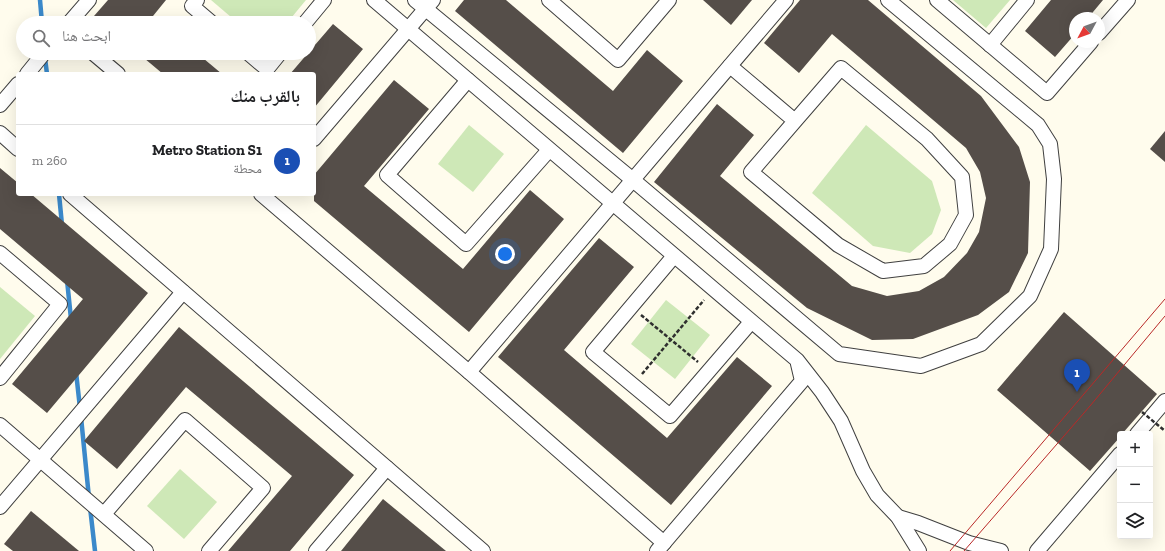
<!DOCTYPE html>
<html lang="ar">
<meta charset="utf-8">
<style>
body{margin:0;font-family:"Zilla Slab","Noto Naskh Arabic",serif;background:#f2f2f2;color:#202124;direction:rtl}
.controls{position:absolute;right:12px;bottom:12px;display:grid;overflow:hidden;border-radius:4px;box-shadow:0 4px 16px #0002}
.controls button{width:36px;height:36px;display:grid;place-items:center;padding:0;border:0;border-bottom:1px solid #e0e0e0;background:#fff;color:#202124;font:20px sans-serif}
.compass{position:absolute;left:1069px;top:12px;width:36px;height:36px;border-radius:50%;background:#fff;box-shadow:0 4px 16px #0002;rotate:229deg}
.you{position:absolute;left:505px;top:254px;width:14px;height:14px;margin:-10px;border:3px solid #fff;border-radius:50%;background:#1a73e8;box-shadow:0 0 0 6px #1a73e833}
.badge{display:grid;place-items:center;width:26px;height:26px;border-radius:50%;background:#b92928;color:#fff;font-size:13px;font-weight:700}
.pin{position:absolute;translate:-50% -33px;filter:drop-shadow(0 1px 2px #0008)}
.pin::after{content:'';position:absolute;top:21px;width:14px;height:12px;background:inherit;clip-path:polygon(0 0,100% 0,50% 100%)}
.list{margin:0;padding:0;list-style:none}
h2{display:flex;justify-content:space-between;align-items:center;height:52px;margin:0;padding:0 16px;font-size:17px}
h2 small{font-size:13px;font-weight:400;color:#757577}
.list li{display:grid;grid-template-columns:26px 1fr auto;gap:12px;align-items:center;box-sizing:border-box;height:72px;padding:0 16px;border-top:1px solid #e0e0e0}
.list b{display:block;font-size:15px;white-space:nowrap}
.list p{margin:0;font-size:13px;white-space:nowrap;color:#757577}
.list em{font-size:13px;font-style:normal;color:#757577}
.icon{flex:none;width:22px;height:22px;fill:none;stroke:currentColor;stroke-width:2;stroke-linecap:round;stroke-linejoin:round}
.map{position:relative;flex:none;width:1165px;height:551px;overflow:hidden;direction:ltr}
.search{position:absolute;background:#fff;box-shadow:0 4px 16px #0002;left:16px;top:16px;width:300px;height:44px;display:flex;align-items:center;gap:10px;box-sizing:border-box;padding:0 14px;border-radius:22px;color:#757577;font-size:15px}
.panel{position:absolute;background:#fff;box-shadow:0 4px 16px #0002;left:16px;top:72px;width:300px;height:124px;border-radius:4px;direction:rtl}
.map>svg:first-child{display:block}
</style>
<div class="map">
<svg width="1165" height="551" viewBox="0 0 1165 551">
<rect width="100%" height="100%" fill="#fffced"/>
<g fill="#cee8b7">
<polygon points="211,0 306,0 287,23 238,23"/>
<polygon points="953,0 1010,0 986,28"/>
<polygon points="469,125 504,154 473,192 438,164"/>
<polygon points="866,125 932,181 941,210 932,234 910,253 873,246 812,193"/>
<polygon points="0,287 35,316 0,359"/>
<polygon points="666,300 710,335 675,379 631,344"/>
<polygon points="180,469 217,502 184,539 147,506"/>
</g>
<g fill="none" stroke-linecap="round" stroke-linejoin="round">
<g stroke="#3b89ca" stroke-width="4.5">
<polyline points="40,0 42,23"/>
<polyline points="45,58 47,74"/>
<polyline points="59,194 62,225"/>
<polyline points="67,280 71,319"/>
<polyline points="76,372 80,408"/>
<polyline points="81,417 89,498"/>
<polyline points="90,507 95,551"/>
</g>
</g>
<g fill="#554e49">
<polygon points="108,0 166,0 153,16 161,23 102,23 94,16"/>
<polygon points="464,0 506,0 613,91 647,50 683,81 623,153 455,11"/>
<polygon points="703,0 752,0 731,25"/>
<polygon points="800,0 868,0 981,96 1019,147 1030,182 1028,253 1009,292 978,315 913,339 872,340 807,308 654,182 717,104 754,135 720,176 852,286 887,296 919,291 944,277 967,253 979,232 986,198 980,172 966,148 832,34 799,73 764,43"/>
<polygon points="1051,0 1103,0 1088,18 1075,18 1075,34 1055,57 1025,31"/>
<polygon points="333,24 363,49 314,108 314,74 290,74"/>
<polygon points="138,53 197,53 222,74 163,74"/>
<polygon points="394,80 429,109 364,186 463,269 530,190 564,219 469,332 314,201 314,175"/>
<polygon points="1165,131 1165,162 1150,149"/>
<polygon points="0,168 18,183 18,194 31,194 148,293 47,413 12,384 83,299 0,229"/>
<polygon points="599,238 634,267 564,350 667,438 737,357 772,386 671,505 498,357"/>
<polygon points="1064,312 1157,394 1122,434 1120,434 1120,437 1090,471 997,390"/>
<polygon points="179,327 354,475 290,551 228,551 292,476 186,387 117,469 84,441"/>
<polygon points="383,499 446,551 341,551"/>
<polygon points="31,511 79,551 13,551 4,544"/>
</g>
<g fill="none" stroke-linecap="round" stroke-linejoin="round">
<g stroke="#404040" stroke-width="16">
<g id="street">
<polyline points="197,0 192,6 212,23"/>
<polyline points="374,0 797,360 822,392 841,421 863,471 877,495 898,517 919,551"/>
<polyline points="415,0 633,180 839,354 921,366 981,344 1030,296 1051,249 1054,179 1050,144 1038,125 888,0"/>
<polyline points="549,0 618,60 669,0"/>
<polyline points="937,0 1047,93 1091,42"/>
<polyline points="69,23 89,0"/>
<polyline points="305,23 324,0"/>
<polyline points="1099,33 1128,0"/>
<polyline points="990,45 1027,0"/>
<polyline points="93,53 118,74"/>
<polyline points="248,53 267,69 280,53"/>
<polyline points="730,66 795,121 751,172 838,245 883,271 924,266 950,244 966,215 962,177 927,139 841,68 795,121"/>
<polyline points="27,74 44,53"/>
<polyline points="468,80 387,175 466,244 549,150"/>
<polyline points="0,105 18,84"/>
<polyline points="0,133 18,149"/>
<polyline points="314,139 433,0"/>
<polyline points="70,194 483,551"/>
<polyline points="261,194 469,372 664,543"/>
<polyline points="0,253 60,304 0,378"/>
<polyline points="674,256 593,352 670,416 751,322"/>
<polyline points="469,372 786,0"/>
<polyline points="0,425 146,551"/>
<polyline points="1137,434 1165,401"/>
<polyline points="0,507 183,292"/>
<polyline points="104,514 185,420 263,488 209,551"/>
<polyline points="898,517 918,523 969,543 1001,551"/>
<polyline points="316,551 387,468"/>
<polyline points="657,551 802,381 798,364"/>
<polyline points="1037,551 1120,454"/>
</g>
</g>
<g stroke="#2f2f2f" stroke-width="2.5" stroke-dasharray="4 2" stroke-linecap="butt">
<polyline points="641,315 698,362"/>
<polyline points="642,374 704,300"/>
</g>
<use href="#street" stroke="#fff" stroke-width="14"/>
<g stroke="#b92928" stroke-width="1">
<polyline points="950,551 1165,299"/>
<polyline points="964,551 1090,406 1165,316"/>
</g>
<polyline stroke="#2f2f2f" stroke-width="2.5" stroke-dasharray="4 2" stroke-linecap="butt" points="1142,412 1165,431"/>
</g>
</svg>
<div class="controls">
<button>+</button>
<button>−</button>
<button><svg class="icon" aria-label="layers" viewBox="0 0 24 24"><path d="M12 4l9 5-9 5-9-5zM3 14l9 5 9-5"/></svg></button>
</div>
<svg class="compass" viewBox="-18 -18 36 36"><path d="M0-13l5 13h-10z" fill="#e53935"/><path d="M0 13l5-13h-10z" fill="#757577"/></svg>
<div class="you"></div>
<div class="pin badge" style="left:1077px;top:392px;background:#1a4fb4">1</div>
<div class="search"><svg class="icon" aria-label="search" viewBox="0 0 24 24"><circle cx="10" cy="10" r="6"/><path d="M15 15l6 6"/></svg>ابحث هنا</div>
<section class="panel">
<h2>بالقرب منك<small></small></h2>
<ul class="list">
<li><span class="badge" style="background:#1a4fb4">1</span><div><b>Metro Station S1</b><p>محطة</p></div><em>260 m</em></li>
</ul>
</section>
</div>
